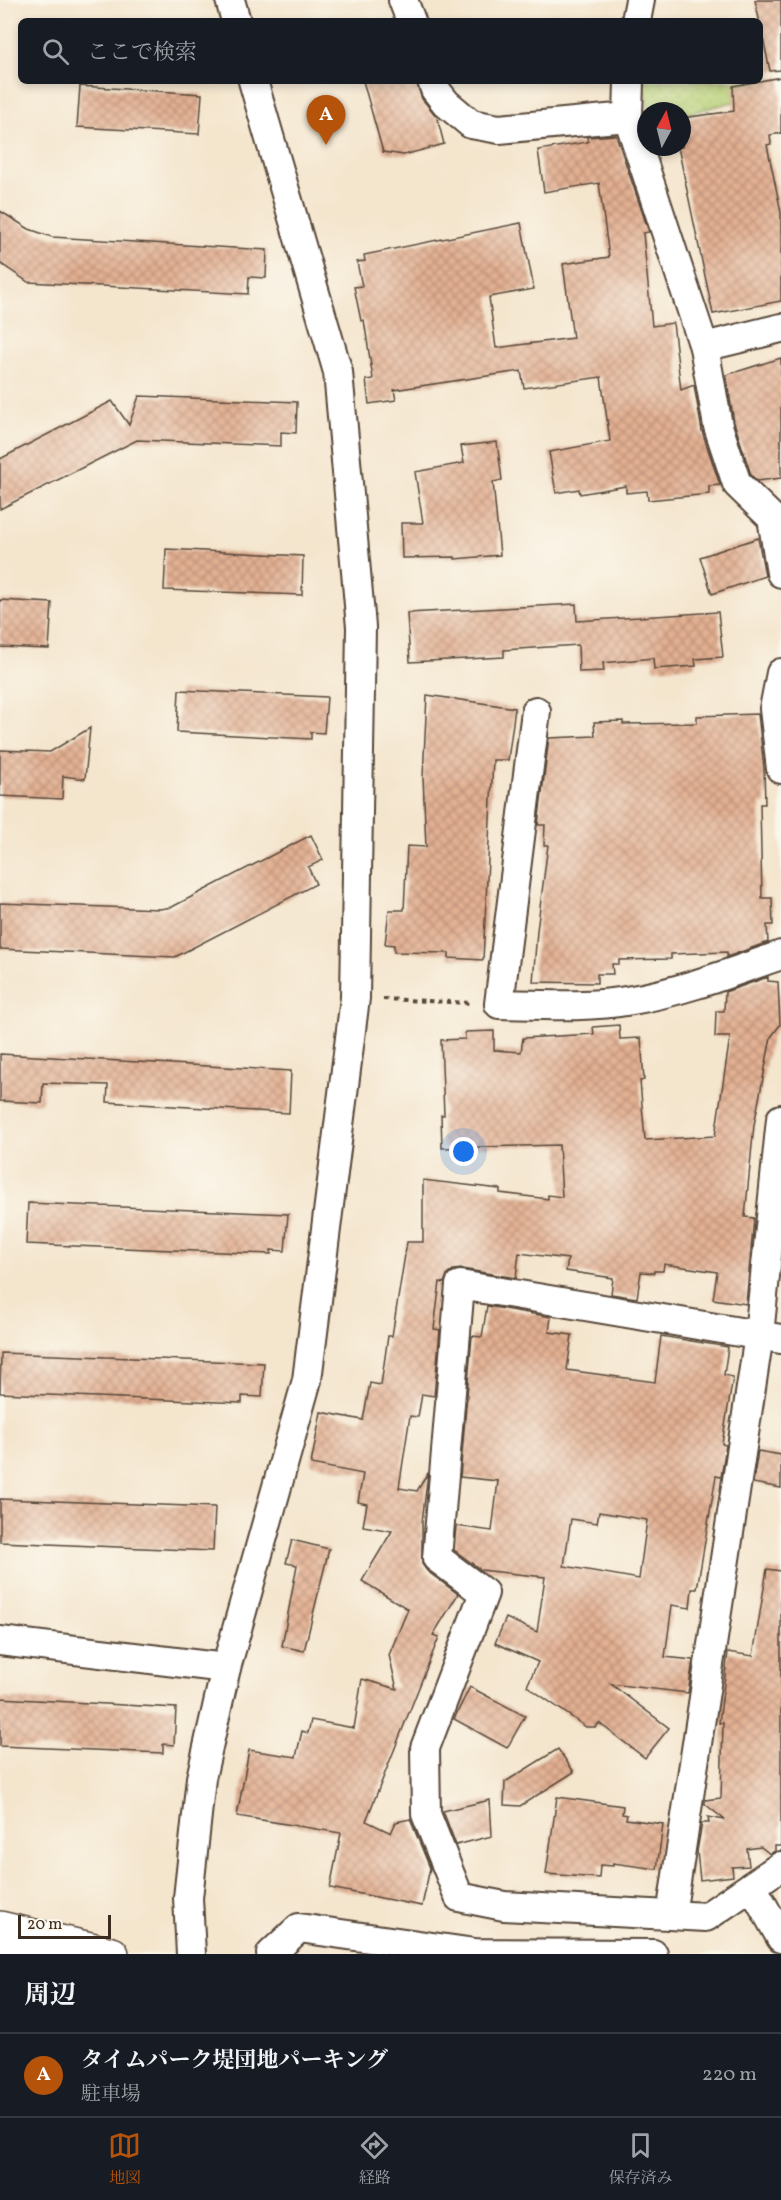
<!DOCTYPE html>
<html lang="ja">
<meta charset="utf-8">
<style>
body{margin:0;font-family:Vollkorn,"Noto Serif JP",serif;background:#242831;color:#f1f3f6}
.compass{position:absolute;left:637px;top:102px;width:54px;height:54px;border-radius:50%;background:#171b24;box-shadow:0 3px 9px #0003;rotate:7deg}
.scale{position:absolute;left:18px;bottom:15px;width:93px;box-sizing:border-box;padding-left:6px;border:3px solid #3b2a1e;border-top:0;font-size:16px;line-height:21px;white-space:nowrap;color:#3b2a1e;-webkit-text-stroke:4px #fbf7ec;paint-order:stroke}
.you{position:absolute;left:464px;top:1152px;width:21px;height:21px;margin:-15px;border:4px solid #fff;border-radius:50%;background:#1a73e8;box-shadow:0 0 0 9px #1a73e833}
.badge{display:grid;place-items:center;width:39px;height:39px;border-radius:50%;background:#b45309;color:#fff;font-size:20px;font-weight:700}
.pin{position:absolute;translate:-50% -50px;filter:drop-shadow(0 2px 3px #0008)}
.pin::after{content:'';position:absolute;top:32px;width:21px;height:18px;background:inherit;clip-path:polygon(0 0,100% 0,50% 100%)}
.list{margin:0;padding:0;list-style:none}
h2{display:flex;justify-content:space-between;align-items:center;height:78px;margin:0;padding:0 24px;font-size:26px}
h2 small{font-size:20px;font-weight:400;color:#9ea1a6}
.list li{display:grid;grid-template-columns:39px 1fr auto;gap:18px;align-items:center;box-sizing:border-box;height:84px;padding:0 24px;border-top:2px solid #363941}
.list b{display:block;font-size:22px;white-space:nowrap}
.list p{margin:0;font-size:20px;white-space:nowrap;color:#9ea1a6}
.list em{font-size:20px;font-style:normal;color:#9ea1a6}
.icon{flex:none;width:33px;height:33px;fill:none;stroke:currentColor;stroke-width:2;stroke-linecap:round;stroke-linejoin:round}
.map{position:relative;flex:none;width:781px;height:1954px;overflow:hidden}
.search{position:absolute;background:#171b24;box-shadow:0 3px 9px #0003;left:18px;right:18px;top:18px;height:66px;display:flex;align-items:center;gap:15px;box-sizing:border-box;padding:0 21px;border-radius:9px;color:#9ea1a6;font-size:22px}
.sheet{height:162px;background:#171b24}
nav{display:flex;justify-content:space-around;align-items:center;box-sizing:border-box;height:84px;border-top:2px solid #363941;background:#171b24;font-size:16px;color:#9ea1a6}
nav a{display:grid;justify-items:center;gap:3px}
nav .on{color:#b45309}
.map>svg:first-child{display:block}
</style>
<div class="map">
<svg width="781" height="1954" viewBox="0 0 781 1954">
<defs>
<pattern id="park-dots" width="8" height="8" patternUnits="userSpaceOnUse" patternTransform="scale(1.5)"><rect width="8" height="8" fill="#b6cf74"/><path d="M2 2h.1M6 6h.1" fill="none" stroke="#9db264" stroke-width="1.8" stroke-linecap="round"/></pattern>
<pattern id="building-cross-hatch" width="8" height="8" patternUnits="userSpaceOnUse" patternTransform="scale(1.5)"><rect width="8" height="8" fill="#e3b092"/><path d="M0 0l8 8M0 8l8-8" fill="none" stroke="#b98f77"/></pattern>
</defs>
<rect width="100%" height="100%" fill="#fbf7ec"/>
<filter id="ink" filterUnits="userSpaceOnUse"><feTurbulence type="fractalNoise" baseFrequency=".0167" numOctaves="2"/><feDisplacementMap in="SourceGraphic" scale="12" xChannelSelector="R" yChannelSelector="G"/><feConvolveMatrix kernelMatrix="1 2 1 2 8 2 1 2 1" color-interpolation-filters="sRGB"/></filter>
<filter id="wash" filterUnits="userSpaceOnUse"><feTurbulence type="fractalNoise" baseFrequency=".008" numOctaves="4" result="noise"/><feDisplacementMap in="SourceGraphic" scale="24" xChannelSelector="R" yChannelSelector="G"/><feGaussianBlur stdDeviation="1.35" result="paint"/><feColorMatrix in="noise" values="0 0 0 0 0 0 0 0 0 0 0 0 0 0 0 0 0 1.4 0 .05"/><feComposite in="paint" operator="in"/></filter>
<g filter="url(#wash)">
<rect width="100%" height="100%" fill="#f4e5cd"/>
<polygon fill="url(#park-dots)" stroke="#787c49" stroke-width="1.5" points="641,81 751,81 756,96 682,115 682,111 649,111"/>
<g id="blocks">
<g fill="url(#building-cross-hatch)" fill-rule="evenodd">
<polygon points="755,0 781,0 781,70 770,71"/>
<polygon points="781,77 781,133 770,135 771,144 767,145 781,212 781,301 713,314 678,147 682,147 682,118 734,111 733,86"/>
<polygon points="363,81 416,81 422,99 437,117 444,144 404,155 383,152"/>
<polygon points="80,86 202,94 199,134 77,127"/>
<polygon points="616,135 649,232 643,233 652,326 673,323 681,390 694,385 702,431 720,485 709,486 709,494 648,500 647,491 626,493 626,486 580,494 579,489 556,493 549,452 610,441 601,377 524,388 521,371 394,390 396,400 369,404 366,380 373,379 364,320 361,321 354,287 362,286 357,262 365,261 364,255 521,223 534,289 489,297 496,348 573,338 563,264 609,257 599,183 544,192 538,150 588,142 587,137"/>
<polygon points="0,211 29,229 52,237 267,250 266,278 249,277 248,294 28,282 0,263"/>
<polygon points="781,358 781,478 757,481 751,475 734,422 726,375"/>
<polygon points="139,396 297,402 296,433 281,432 281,446 137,440 0,509 0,459 112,401 129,425"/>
<polygon points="497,442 502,480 493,482 500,555 455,559 455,557 402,558 401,523 423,523 415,472 464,463 461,446"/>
<polygon points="758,538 765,576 712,594 700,557"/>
<polygon points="166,549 303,556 302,595 164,590"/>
<polygon points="0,600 52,603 49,649 0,647"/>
<polygon points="576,604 577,621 718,612 723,657 695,659 696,666 654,669 653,658 603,663 604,671 579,672 578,645 504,650 504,657 410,662 407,613"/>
<polygon points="179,690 327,697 324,733 311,732 311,739 177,732"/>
<polygon points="427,695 515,708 508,760 493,760 483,960 449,958 449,953 394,952 394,945 385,944 389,910 404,910 407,846 426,847 423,777"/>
<polygon points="758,714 764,769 765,804 760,804 762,898 772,898 773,925 767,925 768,942 727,957 727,952 671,954 671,959 619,960 619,964 612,964 613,974 597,974 597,983 533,982 537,931 548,845 544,845 545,825 538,825 549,738 595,736 594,722 623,721 623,724 697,723 697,716"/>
<polygon points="90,728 85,779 63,776 62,799 0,796 0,750 50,752"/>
<polygon points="311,835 323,860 308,867 316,884 175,957 0,949 0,903 160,909 172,907"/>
<polygon points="768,977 768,981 778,982 780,1025 771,1037 754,1125 745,1217 754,1218 746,1304 713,1299 717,1272 664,1264 663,1271 654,1271 654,1273 641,1272 637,1298 611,1294 613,1278 566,1271 568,1259 519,1253 516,1278 462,1269 453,1270 447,1275 444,1283 440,1282 434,1329 440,1330 434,1396 422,1394 418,1417 410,1416 399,1488 417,1491 428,1473 422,1522 422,1564 427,1571 458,1594 433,1635 439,1637 366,1821 391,1833 396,1822 410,1819 430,1868 422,1906 330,1888 341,1833 237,1816 249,1750 296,1757 302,1731 308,1733 311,1720 354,1728 362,1679 397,1689 389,1655 408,1609 362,1581 392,1531 363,1526 367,1504 358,1502 363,1474 311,1464 321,1412 363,1420 370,1383 381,1385 388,1336 392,1336 407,1242 423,1242 423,1180 500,1189 500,1193 548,1199 548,1195 562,1197 559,1145 442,1148 441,1115 444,1115 441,1040 465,1039 465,1032 494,1031 494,1050 521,1052 523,1038 594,1034 593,1027 619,1025 620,1039 641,1038 644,1080 640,1081 645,1140 715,1136 730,1037 715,1037 716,1011 724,1011 725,992"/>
<polygon points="0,1054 291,1071 289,1113 107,1102 108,1085 43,1083 42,1103 0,1101"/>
<polygon points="28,1203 288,1214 285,1251 271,1250 271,1254 26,1244"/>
<path d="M487 1306 551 1317 549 1332 572 1335 567 1370 655 1382 661 1336 728 1347 724 1375 733 1377 722 1444 726 1445 721 1477 716 1476 697 1589H692L690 1608 672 1605 665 1657 693 1660 688 1693 611 1684 669 1728 645 1758 599 1723 596 1727H586L527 1686 538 1662 495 1643 506 1618 537 1632 545 1577 481 1570 454 1550 456 1526 492 1531 498 1481 460 1477 472 1336 482 1337ZM599 1512 647 1520 639 1579 564 1566 571 1519 597 1523Z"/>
<polygon points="1,1353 264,1363 262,1397 242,1396 242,1403 0,1393"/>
<polygon points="758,1451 781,1455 781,1488 753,1483"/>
<polygon points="0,1499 215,1507 213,1551 0,1542"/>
<polygon points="292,1540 329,1549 304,1651 282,1646 297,1565 286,1563"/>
<polygon points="767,1569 781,1571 781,1846 775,1846 775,1851 770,1854 761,1847 747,1849 749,1866 732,1867 733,1876 700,1880 697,1851 702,1823 709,1823 708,1817 725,1820 705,1804 705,1800 721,1798 723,1723 719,1723 728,1652 753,1656"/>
<polygon points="470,1687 525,1716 507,1748 454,1719"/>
<polygon points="0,1698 176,1708 174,1745 163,1744 163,1753 0,1746"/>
<polygon points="558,1749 574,1772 520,1806 504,1805 505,1782"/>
<polygon points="557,1797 623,1806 622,1814 627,1815 626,1819 663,1824 657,1869 613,1863 613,1866 600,1865 599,1878 546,1874"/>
<polygon points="490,1800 492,1836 456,1845 443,1811"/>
</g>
</g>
</g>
<g filter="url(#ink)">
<use href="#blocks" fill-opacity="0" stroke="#574638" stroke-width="1.5"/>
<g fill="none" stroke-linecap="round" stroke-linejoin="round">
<g stroke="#574638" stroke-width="32">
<g id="minor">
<polyline points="230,0 236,21"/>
<polyline points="403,0 411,21"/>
<polyline points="636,21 640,0"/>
<polyline points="432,81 435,89 446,103 471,124 499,129 628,117"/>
<polyline points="629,81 628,117 704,347 718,426 737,484 772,518 781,573"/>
<polyline points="704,347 781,328"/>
<polyline points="781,673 774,709 781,769"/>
<path d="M536 711 499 1004C543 1005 588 1008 632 1000 684 991 732 972 781 955"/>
<polyline points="781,1339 460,1285 437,1558 484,1593 425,1748 426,1814 459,1897 504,1906 706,1917 781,1866"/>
<polyline points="0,1641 226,1668"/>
<polyline points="752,1886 781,1938"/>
<polyline points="671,1915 759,1335 781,1119"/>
<polyline points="191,1954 188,1898 201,1778 226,1668 307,1380 355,998 361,627 338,372 253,81"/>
<polyline points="271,1954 299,1928 475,1953 653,1954"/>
</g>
</g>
<g stroke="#574638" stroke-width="36">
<polyline id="trunk" points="0,1928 112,1954"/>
</g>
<g stroke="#574638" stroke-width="36">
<polyline id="motorway" points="0,1946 42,1954"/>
</g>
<polyline stroke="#574638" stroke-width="4" stroke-dasharray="4.5 4.5" stroke-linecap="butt" points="383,999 472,1003"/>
<use href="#minor" stroke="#fff" stroke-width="28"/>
<use href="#trunk" stroke="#fff" stroke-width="33"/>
<use href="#motorway" stroke="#fff" stroke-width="33"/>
</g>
</g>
</svg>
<svg class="compass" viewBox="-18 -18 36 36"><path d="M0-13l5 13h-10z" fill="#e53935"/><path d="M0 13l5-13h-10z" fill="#9ea1a6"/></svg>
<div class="scale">20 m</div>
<div class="you"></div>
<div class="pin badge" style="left:326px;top:145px">A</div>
<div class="search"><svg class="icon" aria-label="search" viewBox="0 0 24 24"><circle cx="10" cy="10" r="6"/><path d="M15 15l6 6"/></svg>ここで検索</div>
</div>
<section class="sheet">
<h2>周辺<small></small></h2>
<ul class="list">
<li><span class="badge">A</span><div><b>タイムパーク堤団地パーキング</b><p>駐車場</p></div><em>220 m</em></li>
</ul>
</section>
<nav>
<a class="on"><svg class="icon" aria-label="map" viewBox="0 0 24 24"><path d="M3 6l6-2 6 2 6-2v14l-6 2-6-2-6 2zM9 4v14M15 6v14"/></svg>地図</a>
<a><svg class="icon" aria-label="directions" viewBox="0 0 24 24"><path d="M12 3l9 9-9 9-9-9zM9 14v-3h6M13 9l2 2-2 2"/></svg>経路</a>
<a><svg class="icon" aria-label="saved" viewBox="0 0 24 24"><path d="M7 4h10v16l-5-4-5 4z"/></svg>保存済み</a>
</nav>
